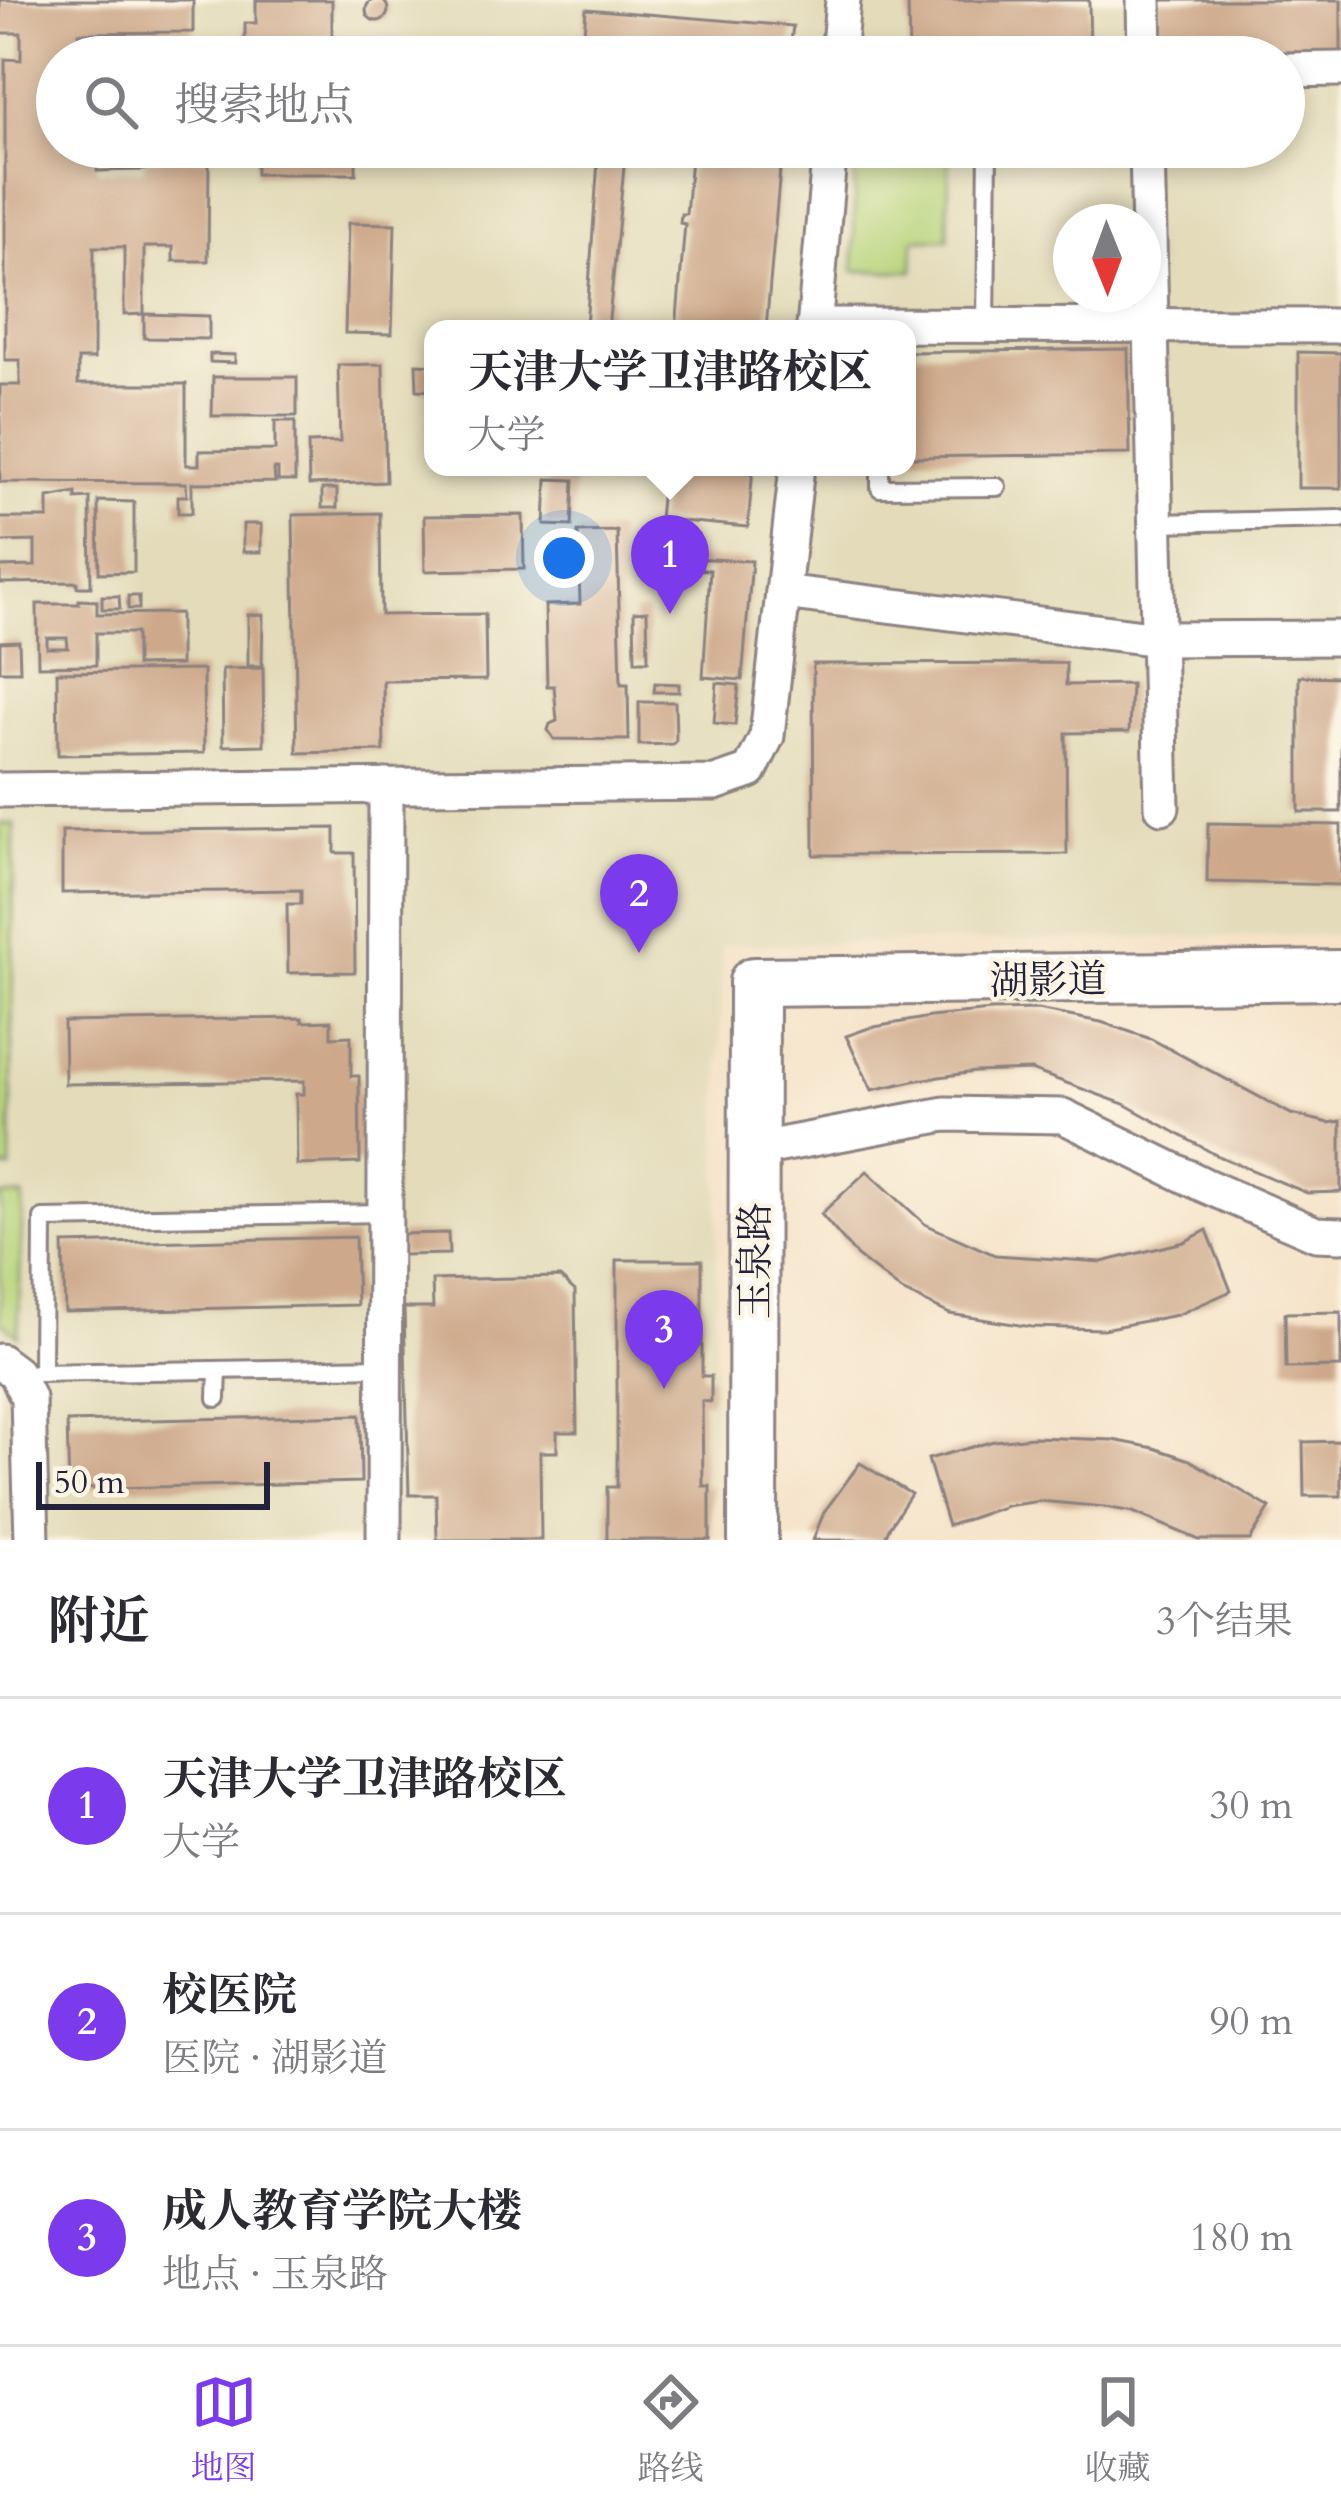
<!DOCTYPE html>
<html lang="zh">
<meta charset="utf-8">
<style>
body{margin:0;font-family:Cardo,"Noto Serif SC",serif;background:#f7f7f7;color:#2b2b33}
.compass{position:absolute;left:1053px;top:204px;width:108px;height:108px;border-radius:50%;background:#fff;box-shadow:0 6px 18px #0003;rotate:179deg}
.scale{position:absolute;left:36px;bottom:30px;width:234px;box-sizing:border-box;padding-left:12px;border:6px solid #22223b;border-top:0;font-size:33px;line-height:42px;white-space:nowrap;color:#22223b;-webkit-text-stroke:9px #fcf5e5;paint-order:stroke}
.you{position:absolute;left:564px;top:558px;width:42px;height:42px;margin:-30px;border:9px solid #fff;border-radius:50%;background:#1a73e8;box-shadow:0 0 0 18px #1a73e833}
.badge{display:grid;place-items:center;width:78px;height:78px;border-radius:50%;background:#7c3aed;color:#fff;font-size:39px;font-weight:700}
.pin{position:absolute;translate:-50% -99px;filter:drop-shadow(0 3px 6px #0008)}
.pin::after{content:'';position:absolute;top:63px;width:42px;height:36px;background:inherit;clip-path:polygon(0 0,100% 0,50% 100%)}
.popup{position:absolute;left:424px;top:320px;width:492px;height:156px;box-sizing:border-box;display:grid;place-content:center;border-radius:24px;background:#fff;filter:drop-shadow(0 3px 9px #0005);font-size:39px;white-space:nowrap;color:#7c7c81}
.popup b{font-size:45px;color:#2b2b33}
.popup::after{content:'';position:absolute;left:50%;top:100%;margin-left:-24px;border:24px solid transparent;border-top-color:#fff}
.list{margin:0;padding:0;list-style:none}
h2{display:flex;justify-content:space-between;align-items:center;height:156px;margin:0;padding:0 48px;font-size:51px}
h2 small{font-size:39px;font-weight:400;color:#7c7c81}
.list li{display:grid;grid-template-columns:78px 1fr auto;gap:36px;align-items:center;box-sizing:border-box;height:216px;padding:0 48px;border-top:3px solid #e1e1e2}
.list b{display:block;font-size:45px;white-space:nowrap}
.list p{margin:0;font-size:39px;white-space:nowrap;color:#7c7c81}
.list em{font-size:39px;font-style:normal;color:#7c7c81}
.icon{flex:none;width:66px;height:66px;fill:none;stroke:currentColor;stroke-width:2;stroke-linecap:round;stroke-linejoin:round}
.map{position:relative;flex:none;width:1341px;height:1540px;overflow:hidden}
.search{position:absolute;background:#fff;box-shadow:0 6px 18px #0003;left:36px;right:36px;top:36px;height:132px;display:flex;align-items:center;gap:30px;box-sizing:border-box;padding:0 42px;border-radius:66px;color:#7c7c81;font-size:45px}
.sheet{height:804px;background:#fff}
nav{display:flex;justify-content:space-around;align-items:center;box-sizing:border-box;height:168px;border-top:3px solid #e1e1e2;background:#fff;font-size:33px;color:#7c7c81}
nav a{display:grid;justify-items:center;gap:6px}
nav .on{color:#7c3aed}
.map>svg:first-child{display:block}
</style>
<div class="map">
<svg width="1341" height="1540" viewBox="0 0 1341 1540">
<rect width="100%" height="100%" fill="#fcf5e5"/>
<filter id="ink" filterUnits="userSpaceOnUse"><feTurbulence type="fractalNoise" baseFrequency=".00833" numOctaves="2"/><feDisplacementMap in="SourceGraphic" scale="24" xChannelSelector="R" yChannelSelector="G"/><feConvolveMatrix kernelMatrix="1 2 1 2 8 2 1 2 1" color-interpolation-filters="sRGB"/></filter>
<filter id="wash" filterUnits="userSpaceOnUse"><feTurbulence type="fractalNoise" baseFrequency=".004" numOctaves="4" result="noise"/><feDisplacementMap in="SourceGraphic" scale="48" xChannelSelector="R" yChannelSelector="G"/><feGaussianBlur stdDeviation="2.7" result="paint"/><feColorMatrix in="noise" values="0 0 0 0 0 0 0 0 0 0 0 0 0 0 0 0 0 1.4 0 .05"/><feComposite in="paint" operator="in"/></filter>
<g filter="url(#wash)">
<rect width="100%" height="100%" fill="#f5e2c7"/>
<path fill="#e3dbba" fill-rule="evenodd" d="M0 0H1341V934L722 945 712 1540H0ZM57 57H1284V147H57ZM1071 222H1143V294H1071ZM433 329H907V467H433Z"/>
<g fill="#b8d47b" stroke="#6d7b5b" stroke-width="3">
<polygon points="855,147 949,147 948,239 914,239 913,271 854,271"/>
<polygon points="0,824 14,824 11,1169 0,1168"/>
<polygon points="0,1196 23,1196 18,1336 0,1320"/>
</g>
<g id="blocks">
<g fill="#cda88a" fill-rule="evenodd">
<circle cx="377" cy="10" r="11"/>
<polygon points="0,0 193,0 193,32 79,33 79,57 57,57 57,147 97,147 97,171 144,170 145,157 209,158 208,261 173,261 173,247 144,247 144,314 124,315 124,247 94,247 94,359 78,359 78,384 186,384 186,465 199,465 199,451 275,450 275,421 295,421 295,481 278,481 278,469 274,469 275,482 192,483 192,513 178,513 178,496 187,496 186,483 0,482 0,385 20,385 20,360 5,360 5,59 21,60 21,33 0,33"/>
<polygon points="256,0 332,0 332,57 245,57 245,23 256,23"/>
<polygon points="908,0 1089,0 1090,57 909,57"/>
<polygon points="1157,0 1341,0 1341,55 1159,57"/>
<polygon points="586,9 793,26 789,57 582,57"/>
<rect x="256" y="147" width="100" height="27"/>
<polygon points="599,147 626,147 608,329 586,327"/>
<polygon points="692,147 782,147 766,329 676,329 685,224 680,223 681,214 686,214"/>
<polygon points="348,223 395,224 392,334 345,333"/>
<polygon points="144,314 209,316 209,339 144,338"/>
<polygon points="1128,349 1130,454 912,457 910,352"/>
<polygon points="1298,352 1341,353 1341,488 1298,488"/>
<polygon points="210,354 235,355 235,363 210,362"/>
<polygon points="383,364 386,482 309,485 308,443 340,442 338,365"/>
<polygon points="416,364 433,365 433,391 417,390"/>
<polygon points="213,377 297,377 297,416 212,416"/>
<polygon points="664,467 753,467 748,527 659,519"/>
<polygon points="547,479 574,480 572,526 545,525"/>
<rect x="322" y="489" width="15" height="19"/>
<polygon points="76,493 76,499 90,498 91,587 77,587 77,582 0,583 0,567 35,566 35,541 0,542 0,518 48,518 48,498"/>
<polygon points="98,501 134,502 134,572 99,573"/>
<polygon points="380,513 381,615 485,614 486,680 383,681 384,751 297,753 293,515"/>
<polygon points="523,515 524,569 425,571 424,516"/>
<rect x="243" y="524" width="18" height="28"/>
<polygon points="617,531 621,684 628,684 629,740 554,739 548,730 550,724 557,721 554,686 547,686 545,605 580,604 578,532"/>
<polygon points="645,556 752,561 742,680 703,677 710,570 645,567"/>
<polygon points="102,596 119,596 120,609 102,609"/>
<rect x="128" y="596" width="11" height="13"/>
<path d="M79 600 97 601V614L180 613V665L136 666V633H96V665L38 666 37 604H79ZM47 638H67L68 648H47Z"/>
<polygon points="647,611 648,661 635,661 634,612"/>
<polygon points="263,614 262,666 248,666 248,615"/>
<polygon points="19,641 20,671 0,671 0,642"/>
<polygon points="1066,663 1066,685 1131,684 1129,732 1066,733 1067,854 814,855 813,664"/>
<polygon points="263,668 264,745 223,746 222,669"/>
<polygon points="203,670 204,753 58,755 57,672"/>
<polygon points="1299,676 1341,677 1341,812 1299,812"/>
<polygon points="655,683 679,684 679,692 654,692"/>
<polygon points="717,683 739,685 735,725 714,723"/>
<polygon points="639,702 675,702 676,740 673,744 639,745"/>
<polygon points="1208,823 1341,825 1341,885 1207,882"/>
<polygon points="335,828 335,853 354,853 355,972 288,973 287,904 301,904 301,890 62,893 62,831"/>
<polygon points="1037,1010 1101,1022 1151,1039 1291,1114 1329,1123 1341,1121 1341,1192 1307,1193 1216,1155 1124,1104 1031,1070 975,1072 918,1080 872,1090 846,1036 869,1028 930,1017 991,1011"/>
<polygon points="302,1018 302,1022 331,1021 331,1037 351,1036 351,1076 359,1076 360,1163 297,1165 296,1094 304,1094 304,1081 65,1084 64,1022"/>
<polygon points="867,1171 925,1224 995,1255 1102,1262 1184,1242 1207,1230 1231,1291 1177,1315 1103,1329 1032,1327 950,1314 902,1291 857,1256 821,1214"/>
<polygon points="448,1233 449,1254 402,1255 401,1234"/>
<polygon points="355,1237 357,1305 65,1312 63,1244"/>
<polygon points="617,1260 702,1260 702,1376 711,1376 711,1402 702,1401 703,1486 710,1486 710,1540 607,1540 607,1487 617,1487"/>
<polygon points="560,1277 575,1291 577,1432 557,1432 557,1452 540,1452 541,1540 437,1540 436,1495 409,1495 404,1308 433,1308 432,1280"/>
<polygon points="1341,1312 1341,1367 1286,1368 1285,1313"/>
<polygon points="360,1415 361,1482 69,1489 67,1422"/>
<polygon points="1033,1437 1113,1440 1154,1448 1190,1460 1270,1508 1250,1540 1199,1540 1133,1512 1105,1507 1040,1501 1006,1506 948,1526 928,1459 994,1441"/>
<polygon points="1341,1441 1341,1496 1304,1496 1303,1442"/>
<polygon points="860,1463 911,1494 890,1526 884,1540 813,1540 824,1512"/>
</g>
</g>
</g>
<g filter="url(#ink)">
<use href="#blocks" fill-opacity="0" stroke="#8c8281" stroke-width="3"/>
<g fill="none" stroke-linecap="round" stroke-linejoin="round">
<g stroke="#8c8281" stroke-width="22">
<g id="lane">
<polyline points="986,326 988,147"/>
<polyline points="880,467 880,488 997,487"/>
<polyline points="1155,523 1341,519"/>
<polyline points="35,1373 385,1367"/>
<polyline points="42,1373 43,1219 385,1213"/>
<polyline points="217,1398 218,1370"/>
</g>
</g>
<g stroke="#8c8281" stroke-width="39">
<g id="street">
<polyline points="1144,0 1145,57"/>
<polyline points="838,57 843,0"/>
<polyline points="1284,70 1341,69"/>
<polyline points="1147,147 1162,807"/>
<polyline points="814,325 1341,326"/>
<polyline points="814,329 830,147"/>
<polyline points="783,592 1159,639 1341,638"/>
<polyline points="0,790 715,783 750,771 767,736 797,467"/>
<polyline points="754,1150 945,1114 1063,1116 1204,1185 1316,1234 1341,1235"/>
<polyline points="0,1361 16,1373 28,1398 32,1540"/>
<polyline points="384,1540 386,786"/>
</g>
</g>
<g stroke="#8c8281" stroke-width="54">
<polyline id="secondary" points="753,1540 754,982 1341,975"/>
</g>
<use href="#lane" stroke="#fff" stroke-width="16"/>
<use href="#street" stroke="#fff" stroke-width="33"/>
<use href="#secondary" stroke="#fff" stroke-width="48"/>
</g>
</g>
<g text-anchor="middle" stroke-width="9" stroke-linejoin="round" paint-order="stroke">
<g font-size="39" fill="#22223b" stroke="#fcf5e5">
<text transform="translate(1048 979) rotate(-1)" y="14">湖影道</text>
<text transform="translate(754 1261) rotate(-90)" y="14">玉泉路</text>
</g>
</g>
</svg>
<svg class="compass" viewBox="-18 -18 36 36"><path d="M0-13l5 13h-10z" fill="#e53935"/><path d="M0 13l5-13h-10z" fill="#7c7c81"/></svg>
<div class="scale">50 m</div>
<div class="you"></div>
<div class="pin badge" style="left:670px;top:614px">1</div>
<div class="popup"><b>天津大学卫津路校区</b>大学</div>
<div class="pin badge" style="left:639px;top:953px">2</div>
<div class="pin badge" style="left:664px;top:1389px">3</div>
<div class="search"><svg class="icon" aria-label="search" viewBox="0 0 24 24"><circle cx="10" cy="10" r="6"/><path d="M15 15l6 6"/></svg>搜索地点</div>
</div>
<section class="sheet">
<h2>附近<small>3个结果</small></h2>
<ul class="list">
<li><span class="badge">1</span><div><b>天津大学卫津路校区</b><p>大学</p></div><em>30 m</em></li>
<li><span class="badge">2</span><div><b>校医院</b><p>医院 · 湖影道</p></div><em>90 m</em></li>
<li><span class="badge">3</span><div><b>成人教育学院大楼</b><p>地点 · 玉泉路</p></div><em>180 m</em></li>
</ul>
</section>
<nav>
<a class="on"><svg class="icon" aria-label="map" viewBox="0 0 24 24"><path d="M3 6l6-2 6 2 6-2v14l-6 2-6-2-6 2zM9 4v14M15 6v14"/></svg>地图</a>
<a><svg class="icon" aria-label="directions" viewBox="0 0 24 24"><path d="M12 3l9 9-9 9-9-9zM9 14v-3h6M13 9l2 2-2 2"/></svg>路线</a>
<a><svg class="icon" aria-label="saved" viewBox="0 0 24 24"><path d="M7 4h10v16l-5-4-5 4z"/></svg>收藏</a>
</nav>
